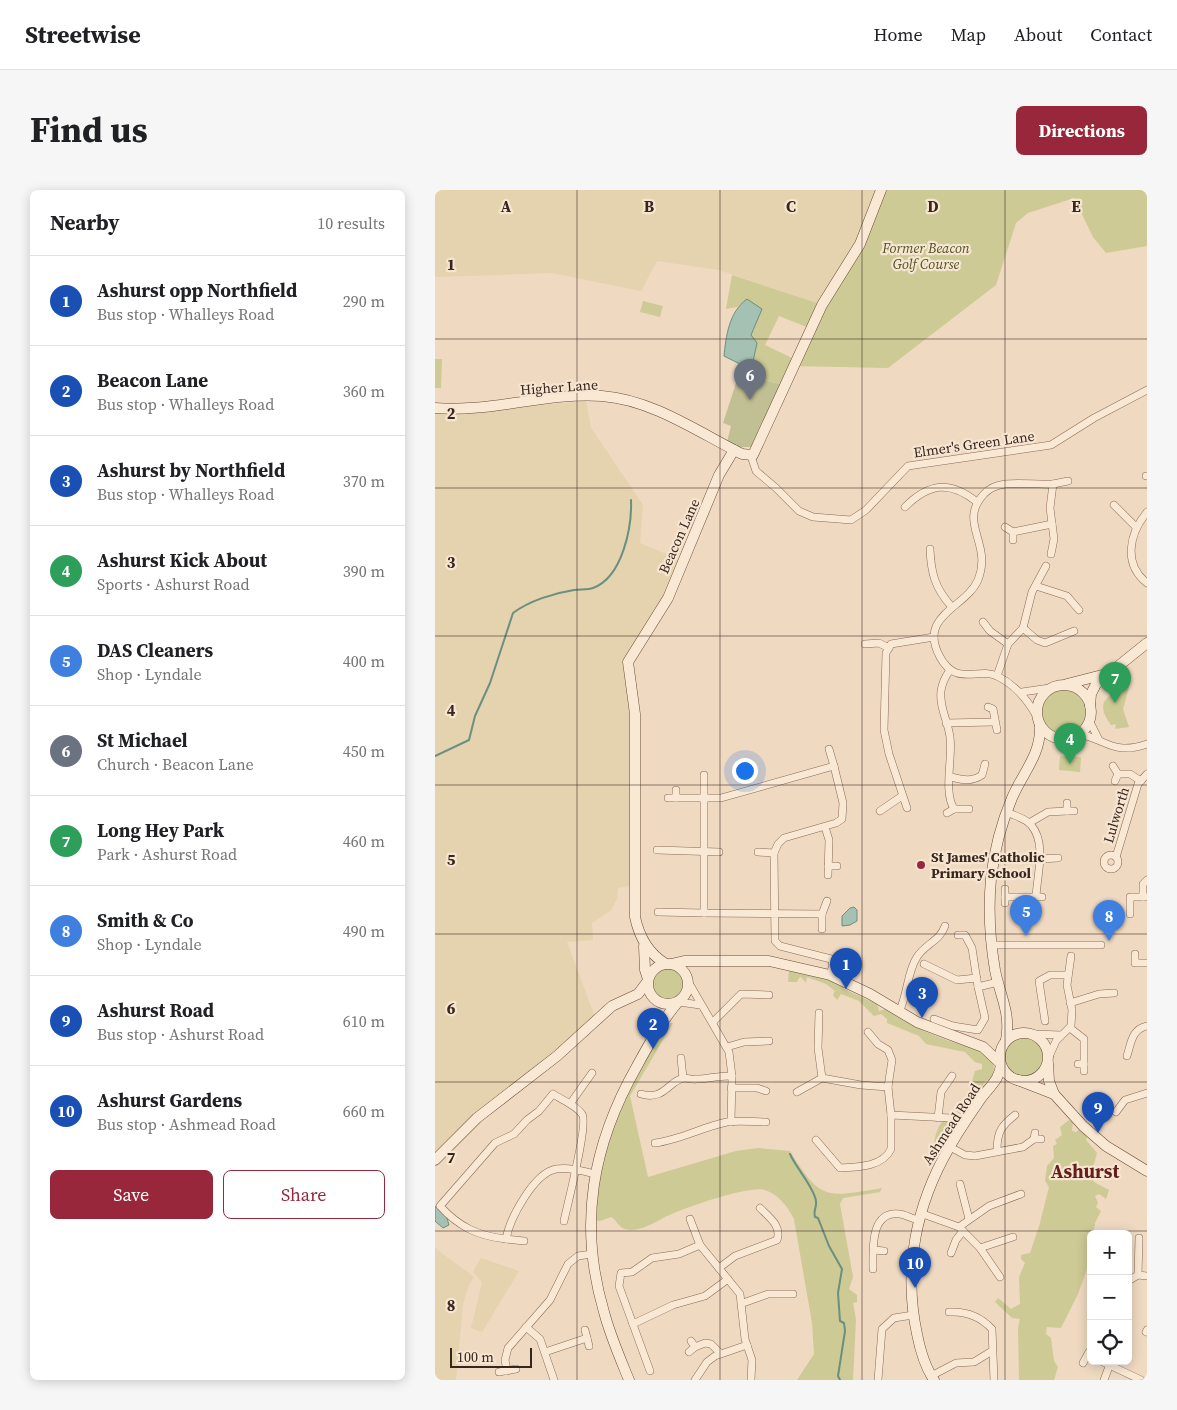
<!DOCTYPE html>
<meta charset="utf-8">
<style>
body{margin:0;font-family:"Source Serif 4",serif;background:#f6f6f6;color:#202124}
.controls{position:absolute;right:15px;bottom:15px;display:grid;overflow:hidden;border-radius:8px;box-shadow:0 2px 12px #0003}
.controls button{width:45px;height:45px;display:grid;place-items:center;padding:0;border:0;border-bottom:1px solid #e0e0e0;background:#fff;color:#202124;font:25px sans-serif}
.scale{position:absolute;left:15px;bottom:12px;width:82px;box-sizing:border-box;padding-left:5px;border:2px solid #38251d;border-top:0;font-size:14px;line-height:18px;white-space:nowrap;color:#38251d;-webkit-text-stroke:4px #f6e5d1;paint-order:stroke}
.you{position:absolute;left:309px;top:580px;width:18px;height:18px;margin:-12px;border:4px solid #fff;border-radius:50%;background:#1a73e8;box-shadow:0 0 0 8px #1a73e833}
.badge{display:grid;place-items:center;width:32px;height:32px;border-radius:50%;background:#99273b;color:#fff;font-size:16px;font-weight:700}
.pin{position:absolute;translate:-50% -41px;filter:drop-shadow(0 1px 2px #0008)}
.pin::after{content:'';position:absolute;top:26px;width:18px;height:15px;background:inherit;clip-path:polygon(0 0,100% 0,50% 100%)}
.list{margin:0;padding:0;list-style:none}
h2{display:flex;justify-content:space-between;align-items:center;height:65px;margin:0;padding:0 20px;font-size:21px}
h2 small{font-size:16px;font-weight:400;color:#757577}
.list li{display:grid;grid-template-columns:32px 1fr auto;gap:15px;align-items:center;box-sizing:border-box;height:90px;padding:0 20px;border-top:1px solid #e0e0e0}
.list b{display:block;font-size:19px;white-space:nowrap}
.list p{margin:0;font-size:16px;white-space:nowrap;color:#757577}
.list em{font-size:16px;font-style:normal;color:#757577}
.actions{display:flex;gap:10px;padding:15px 20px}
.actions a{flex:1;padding:11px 0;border:1px solid #99273b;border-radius:8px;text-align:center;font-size:18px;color:#99273b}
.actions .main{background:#99273b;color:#fff}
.icon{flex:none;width:28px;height:28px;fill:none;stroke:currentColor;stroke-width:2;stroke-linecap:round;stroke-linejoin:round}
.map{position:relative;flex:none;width:712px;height:1190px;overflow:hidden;border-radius:8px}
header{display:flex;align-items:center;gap:30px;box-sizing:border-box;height:70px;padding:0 25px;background:#fff;border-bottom:1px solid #e0e0e0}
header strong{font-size:24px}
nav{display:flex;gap:28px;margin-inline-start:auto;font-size:18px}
.intro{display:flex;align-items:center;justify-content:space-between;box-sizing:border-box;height:120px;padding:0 30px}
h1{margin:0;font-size:35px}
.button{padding:12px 22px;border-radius:8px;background:#99273b;color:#fff;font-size:18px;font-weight:700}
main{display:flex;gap:30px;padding:0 30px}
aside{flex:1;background:#fff;border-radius:8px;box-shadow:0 2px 12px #0003}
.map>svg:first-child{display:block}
</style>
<header>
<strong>Streetwise</strong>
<nav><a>Home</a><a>Map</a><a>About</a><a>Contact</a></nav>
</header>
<div class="intro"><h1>Find us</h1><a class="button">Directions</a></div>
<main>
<aside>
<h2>Nearby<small>10 results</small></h2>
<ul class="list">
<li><span class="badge" style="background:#1a4fb4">1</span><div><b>Ashurst opp Northfield</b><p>Bus stop · Whalleys Road</p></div><em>290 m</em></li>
<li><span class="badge" style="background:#1a4fb4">2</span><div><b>Beacon Lane</b><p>Bus stop · Whalleys Road</p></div><em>360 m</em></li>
<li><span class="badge" style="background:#1a4fb4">3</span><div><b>Ashurst by Northfield</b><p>Bus stop · Whalleys Road</p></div><em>370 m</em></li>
<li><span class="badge" style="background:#2e9e5b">4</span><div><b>Ashurst Kick About</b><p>Sports · Ashurst Road</p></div><em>390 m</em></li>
<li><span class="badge" style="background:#3f7fe0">5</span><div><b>DAS Cleaners</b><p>Shop · Lyndale</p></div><em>400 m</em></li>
<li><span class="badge" style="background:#6b7280">6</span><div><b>St Michael</b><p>Church · Beacon Lane</p></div><em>450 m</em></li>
<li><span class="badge" style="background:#2e9e5b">7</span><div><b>Long Hey Park</b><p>Park · Ashurst Road</p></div><em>460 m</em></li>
<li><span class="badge" style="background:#3f7fe0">8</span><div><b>Smith &amp; Co</b><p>Shop · Lyndale</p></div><em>490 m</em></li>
<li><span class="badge" style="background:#1a4fb4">9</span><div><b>Ashurst Road</b><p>Bus stop · Ashurst Road</p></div><em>610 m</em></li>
<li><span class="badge" style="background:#1a4fb4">10</span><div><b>Ashurst Gardens</b><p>Bus stop · Ashmead Road</p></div><em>660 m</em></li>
</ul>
<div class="actions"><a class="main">Save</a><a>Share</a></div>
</aside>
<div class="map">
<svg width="712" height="1190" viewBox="0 0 712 1190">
<rect width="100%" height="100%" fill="#efd9c1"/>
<g fill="#e5d2ae">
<polygon points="0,0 446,0 425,54 387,115 284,80 222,71 206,101 117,83 0,87"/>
<polygon points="151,211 156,238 208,315 205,353 245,370 232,407 195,464 200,524 199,695 183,698 182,709 176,720 157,733 158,750 132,752 160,827 0,970 0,220 24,223"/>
<polygon points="0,1058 39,1087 34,1095 28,1114 21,1190 0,1190"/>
<polygon points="46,1068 84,1081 47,1142 36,1138 47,1092 38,1082"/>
</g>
<g fill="#cdca95">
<polygon points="446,0 712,0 712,56 671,63 658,47 639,8 593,23 581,33 561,95 453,178 357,176 425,54"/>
<polygon points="297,85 385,114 372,137 344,126 330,155 357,168 348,195 304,184 307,175 317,176 316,145 312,109 302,117 291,119"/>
<polygon points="208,111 228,116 225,127 205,122"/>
<polygon points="0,169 7,169 6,198 0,198"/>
<path d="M694 497 688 519 694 537 680 539 681 534 676 535C658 510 674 505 694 497Z"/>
<circle cx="628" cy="523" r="23"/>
<polygon points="625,566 646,567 645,582 624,580"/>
<circle cx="233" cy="794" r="16"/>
<path d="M354 778 403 793 409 799 442 814 444 821 451 819C469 831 488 842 509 849 525 856 545 856 557 872 561 877 558 884 555 890L550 891 547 898 526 925 521 921 534 902 540 881 547 879V874L540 872 530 862 491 854 484 846 452 833V829L446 824 439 826 424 811 406 804 402 810 398 805 400 801 391 794 372 787 371 793 366 787 364 788 362 792H353Z"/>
<path d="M234 833H238L195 906 213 987 301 961 323 958 355 961C386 1012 392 1007 447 998L445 1002 408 1008 405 1014 418 1087 414 1099 422 1105V1112L418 1113 421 1129 418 1190H362L379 1164 377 1133 359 1029C353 1017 343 1004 330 1000 314 995 246 1019 230 1027 219 1033 203 1043 190 1039 183 1037 182 1030 176 1027L165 1031 161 1030 159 1013 174 940 226 836Z"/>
<circle cx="589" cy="866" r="21"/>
<path d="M509 930 516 931 519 936 500 970 498 968C498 957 500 937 509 930Z"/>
<polygon points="634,930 638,932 637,941 641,942 645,939 653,945 651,950 662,963 657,981 659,992 674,1000 671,1009 664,1004 660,1006 663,1013 661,1017 666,1021 660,1033 659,1041 664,1044 656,1044 656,1068 643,1104 626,1138 612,1137 611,1144 616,1148 619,1171 623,1177 619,1190 584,1190 583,1138 585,1129 577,1128 560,1112 563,1108 576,1119 585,1114 584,1087 590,1073 586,1069 586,1065 595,1063 605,1033 614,997 610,991 612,976 619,968 618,956 622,954 620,950 627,945 625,937"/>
</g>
<polygon fill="#c1bf94" points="304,184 348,195 320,253 316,257 301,257 292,252 296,236 288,233"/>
<g fill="#a4c1b3" stroke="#6b8f80">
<path d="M312 109 327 119 316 145 322 153 317 176 307 175 289 166C291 146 294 122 312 109Z"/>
<polygon points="419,717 422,720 422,731 415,735 407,736 407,726 415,718"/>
<polygon points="0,1016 12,1028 14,1035 8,1038 0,1031"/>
</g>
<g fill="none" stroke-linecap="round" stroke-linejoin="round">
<g stroke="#6b8f80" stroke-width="2">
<path d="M0 566 34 550 40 526 55 493 78 423C94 411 119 403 139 400 145 399 153 400 158 398 188 387 197 336 196 310"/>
<path d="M355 964C361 978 379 997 381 1011 382 1017 378 1020 380 1027L383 1028 394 1056 407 1079 403 1103 405 1131 409 1133 410 1141 403 1186 405 1190"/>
</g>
<g stroke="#886a58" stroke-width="8">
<g id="street">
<polyline points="316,266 321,281 341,298 364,321 378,327 416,330 431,320 473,276 616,255 659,228 712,200"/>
<polyline points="711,286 712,286"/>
<polyline points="679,315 701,337"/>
<path d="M470 317C494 293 515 290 542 312"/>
<path d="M712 322C694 344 688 374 712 393"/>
<polyline points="570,337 578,342 578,350"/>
<polyline points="578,342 617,334"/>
<path d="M495 359C496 383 500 398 516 416"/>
<polyline points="616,364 619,349 615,318 618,294 633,291"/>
<polyline points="601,396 632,406 644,420"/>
<polyline points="548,432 555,441 573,454"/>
<polyline points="588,438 602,450 610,453 639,441"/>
<polyline points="430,454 444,453 454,458"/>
<path d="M515 480C510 487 507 493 506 501 504 517 513 531 515 547 518 568 508 601 519 619"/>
<polyline points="562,486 573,454 588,438 597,402 611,376"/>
<polyline points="587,502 615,498"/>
<polyline points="553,517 558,519 562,540"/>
<path d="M601 525C591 508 580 495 562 486 543 477 521 497 505 467 482 425 531 418 543 390 558 353 522 333 549 304 564 287 597 296 618 294"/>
<polyline points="654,530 664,550"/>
<polyline points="511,533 559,532"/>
<path d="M645 544C674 551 678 565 712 554"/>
<polyline points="394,559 399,576"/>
<polyline points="678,576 683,584 680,591"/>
<polyline points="683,584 695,584 706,591"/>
<path d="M516 587C528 590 537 592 547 585L550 574"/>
<polyline points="241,600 241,608"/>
<polyline points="233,608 269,608 269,585"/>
<polyline points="632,613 632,621 639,621"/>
<polyline points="472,618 454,564 449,540 451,463 456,454 499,447"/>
<polyline points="445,621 467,606"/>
<path d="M572 622C579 626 591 628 596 635 612 653 602 685 601 707"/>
<polyline points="512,623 519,619 534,619"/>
<polyline points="594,633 613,622 632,621"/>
<polyline points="390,637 394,650 393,685"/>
<polyline points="222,660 284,662"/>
<polyline points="323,662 339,663"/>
<circle cx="676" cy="672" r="7"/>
<polyline points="681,667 703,594 712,584"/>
<polyline points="604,669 623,668"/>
<polyline points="393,676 402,676"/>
<polyline points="570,707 607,707"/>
<polyline points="708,707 708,694 712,690"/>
<polyline points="570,713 570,699"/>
<polyline points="223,722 269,723"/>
<polyline points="387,724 269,723 269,608 286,608 399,576 408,613 407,629 401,633 349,648 343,654 339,663 340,751 345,756 396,769 398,775 395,785"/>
<polyline points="695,724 695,707 712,707"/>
<polyline points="387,739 387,724 392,711"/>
<polyline points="523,745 530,745 537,758 543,797 563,792"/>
<polyline points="556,755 666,755"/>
<polyline points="700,764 700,773 712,773"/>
<polyline points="489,774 522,790 542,788"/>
<polyline points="254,793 294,862 297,886 296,932"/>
<polyline points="244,812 265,815"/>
<polyline points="635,813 664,804 679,803"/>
<path d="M464 822C473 804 472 782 482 767 490 754 505 751 510 736"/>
<polyline points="384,823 383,858 387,888 426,895 453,897"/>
<polyline points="499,829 518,836 543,840 550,828 543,797"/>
<polyline points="610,831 604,791 615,785 633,785"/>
<polyline points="278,832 306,804 334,805"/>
<polyline points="635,838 649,849 649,874"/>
<polyline points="599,844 626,845"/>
<polyline points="292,857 309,852 334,851"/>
<path d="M692 866C696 853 697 839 712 836"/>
<polyline points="246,868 248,888"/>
<polyline points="613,869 621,851 636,836 637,820 632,795 636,766"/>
<polyline points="643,874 649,874 649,881"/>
<polyline points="296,898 322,898 331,901"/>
<polyline points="362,902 387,888"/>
<path d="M206 904C230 911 234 890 249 888 253 888 257 890 261 889 273 889 285 885 297 886"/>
<polyline points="135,914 157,883"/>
<polyline points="681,922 690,910 712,903"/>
<polyline points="456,925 516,928 529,936"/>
<polyline points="503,928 506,902 517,886"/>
<polyline points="600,943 599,949 606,949"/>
<path d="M381 950 405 978C422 977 448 977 456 959V925L453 897 457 870 453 860 443 854 433 842"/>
<path d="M220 953C245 950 267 937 292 932 304 930 319 932 331 932"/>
<polyline points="515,957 530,965 540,966 588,957 599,949"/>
<path d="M562 961C562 942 566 936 580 925"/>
<polyline points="525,994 534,1029"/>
<polyline points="485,1023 524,1037 545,1058 565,1087"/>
<polyline points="255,1029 265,1055 305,1104 310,1149 317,1170 316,1190"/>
<path d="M129 1031C132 1016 154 932 147 924 141 915 127 910 118 904L104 921 92 930 79 944 60 953 5 1016C24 1037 43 1046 71 1049 75 1028 99 983 121 979 134 977 148 981 160 984"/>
<polyline points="524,1037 554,1016 586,1004"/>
<polyline points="71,1049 89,1051"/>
<polyline points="545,1058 578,1047"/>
<polyline points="439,1060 449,1061"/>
<polyline points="516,1063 521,1050 528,1041"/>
<path d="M284 1078 300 1066 342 1050C347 1036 334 1027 325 1018"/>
<path d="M438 1079C438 1059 435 1020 465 1024 471 1025 477 1029 484 1030"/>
<polyline points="703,1085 704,1048"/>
<polyline points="693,1091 703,1085 712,1086"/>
<polyline points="308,1113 333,1104 358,1104"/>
<path d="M514 1122C531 1121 545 1126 557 1139L559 1190"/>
<polyline points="198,1134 238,1115 270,1106 293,1089"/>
<polyline points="91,1137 105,1149 119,1190"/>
<polyline points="150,1140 154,1156"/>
<polyline points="711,1142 712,1140"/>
<polyline points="260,1157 270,1153 276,1154 285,1163"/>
<polyline points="110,1162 152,1148"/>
<polyline points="254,1162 260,1157 256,1151"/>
<polyline points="666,1171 706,1190"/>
<polyline points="648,1173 654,1162"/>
<polyline points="72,1181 70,1170 73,1158 115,1110 133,1074 143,1066 157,1064"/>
<polyline points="215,1181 184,1096 186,1083 197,1082 217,1068 244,1064 265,1055"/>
<polyline points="64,1182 81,1179"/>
<polyline points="496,1186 521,1173 539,1172 557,1161"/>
<polyline points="260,1190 272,1172 280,1166 312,1155"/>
<polyline points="443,1190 447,1139 459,1128 478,1125"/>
<polyline points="669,1190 675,1174"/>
</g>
</g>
<g stroke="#6a4b3b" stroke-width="11">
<g id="secondary">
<path d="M0 218C56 223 111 202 167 206 218 210 263 242 307 264L318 265 387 115 425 54 446 0"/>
<polyline points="632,494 671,484"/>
<circle cx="629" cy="522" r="27"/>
<polyline points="655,516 656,504 661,494 712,453"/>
<polyline points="209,756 210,780 213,789"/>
<circle cx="233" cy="794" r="20"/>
<path d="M231 774C214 764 204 746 200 727V524L193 472 233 408 284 285 299 260"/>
<polyline points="236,774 249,771 334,771 395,785 435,804 482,832 548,857 565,873"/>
<circle cx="589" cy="867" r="24"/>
<path d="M571 850C576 823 565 806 560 780 555 750 553 720 556 689 559 662 566 634 577 608 588 582 606 565 605 536"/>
<polyline points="613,873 614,891 619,904"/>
<polyline points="583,890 619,904 648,936 671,956 712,981"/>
<polyline points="0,970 42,928 122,866 177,816 203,804 212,792"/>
<path d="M194 1190C185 1168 175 1145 169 1122 143 1034 157 955 202 876 214 854 226 832 243 812"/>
<path d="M499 1190C490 1177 485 1159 482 1144 468 1079 481 1015 514 958 524 940 536 923 547 907 556 895 564 890 566 875"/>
</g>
</g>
<use href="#street" stroke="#f9e8d4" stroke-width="7"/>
<use href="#secondary" stroke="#f9e8d4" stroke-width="10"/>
</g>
<path fill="none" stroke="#38251d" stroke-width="1" stroke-opacity="0.55" d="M142 0V1190M285 0V1190M427 0V1190M570 0V1190M0 149H712M0 298H712M0 446H712M0 595H712M0 744H712M0 892H712M0 1041H712"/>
<circle fill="#99273b" stroke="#f6e5d1" stroke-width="2" cx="486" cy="675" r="5"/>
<g text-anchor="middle" stroke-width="4.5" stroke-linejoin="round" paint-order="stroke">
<g font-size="14" font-style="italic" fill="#515523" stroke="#f6e5d1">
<text x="491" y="63">Former Beacon<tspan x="491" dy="16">Golf Course</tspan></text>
</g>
<g font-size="14" fill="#38251d" stroke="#f6e5d1">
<text transform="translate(124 197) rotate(-4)" y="5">Higher Lane</text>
<text transform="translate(539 254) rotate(-8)" y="5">Elmer's Green Lane</text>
<text transform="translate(244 346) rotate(-66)" y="5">Beacon Lane</text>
<text transform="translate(681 625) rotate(-73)" y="5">Lulworth</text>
<text transform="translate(516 934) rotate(-57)" y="5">Ashmead Road</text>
</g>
<g font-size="14" font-weight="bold" fill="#38251d" stroke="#f6e5d1" text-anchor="start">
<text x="496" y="672">St James' Catholic<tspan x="496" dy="16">Primary School</tspan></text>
</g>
<g font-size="19" font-weight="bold" fill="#651e1b" stroke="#f6e5d1">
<text x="650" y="988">Ashurst</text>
</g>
</g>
<g font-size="16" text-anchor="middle" font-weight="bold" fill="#38251d" stroke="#f6e5d1" stroke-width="4.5" stroke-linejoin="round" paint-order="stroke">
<text x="71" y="22">A</text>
<text x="214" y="22">B</text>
<text x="356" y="22">C</text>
<text x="498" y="22">D</text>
<text x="641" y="22">E</text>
<text x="16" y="80">1</text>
<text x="16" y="229">2</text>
<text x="16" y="378">3</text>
<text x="16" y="526">4</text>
<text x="16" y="675">5</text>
<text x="16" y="824">6</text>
<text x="16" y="973">7</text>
<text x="16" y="1121">8</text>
</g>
</svg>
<div class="controls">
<button>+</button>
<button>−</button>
<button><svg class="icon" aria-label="locate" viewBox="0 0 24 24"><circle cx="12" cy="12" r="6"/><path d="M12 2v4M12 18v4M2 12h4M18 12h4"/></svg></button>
</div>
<div class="scale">100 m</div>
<div class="you"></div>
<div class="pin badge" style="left:411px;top:799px;background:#1a4fb4">1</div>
<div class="pin badge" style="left:218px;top:859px;background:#1a4fb4">2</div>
<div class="pin badge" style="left:487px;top:828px;background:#1a4fb4">3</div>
<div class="pin badge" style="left:635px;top:574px;background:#2e9e5b">4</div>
<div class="pin badge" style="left:591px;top:746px;background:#3f7fe0">5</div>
<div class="pin badge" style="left:315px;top:210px;background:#6b7280">6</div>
<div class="pin badge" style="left:680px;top:513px;background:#2e9e5b">7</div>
<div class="pin badge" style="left:674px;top:751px;background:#3f7fe0">8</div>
<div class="pin badge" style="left:663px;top:943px;background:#1a4fb4">9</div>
<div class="pin badge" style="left:480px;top:1098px;background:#1a4fb4">10</div>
</div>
</main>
